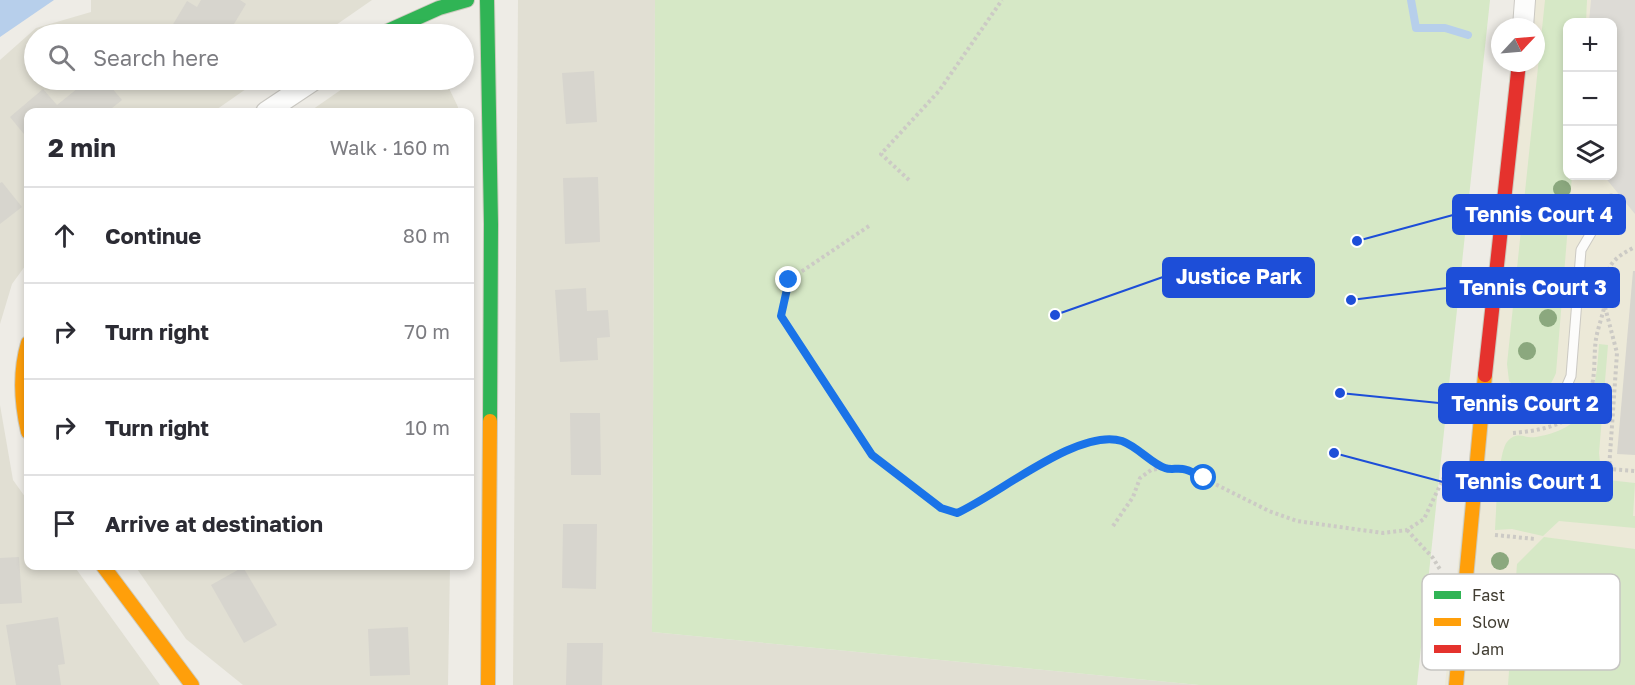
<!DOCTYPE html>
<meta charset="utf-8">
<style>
body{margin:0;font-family:"Golos Text",sans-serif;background:#f2f2f3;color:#2b2b33}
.controls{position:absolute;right:18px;top:18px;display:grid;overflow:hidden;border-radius:12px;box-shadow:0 3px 9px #0003}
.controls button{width:54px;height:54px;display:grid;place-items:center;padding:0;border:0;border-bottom:2px solid #e1e1e2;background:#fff;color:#2b2b33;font:30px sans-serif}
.compass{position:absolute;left:1491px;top:18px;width:54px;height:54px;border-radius:50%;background:#fff;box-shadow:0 3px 9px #0003;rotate:64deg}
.stop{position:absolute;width:18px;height:18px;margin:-14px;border:4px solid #1a73e8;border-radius:50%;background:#fff}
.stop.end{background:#1a73e8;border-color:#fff;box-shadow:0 2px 6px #0008}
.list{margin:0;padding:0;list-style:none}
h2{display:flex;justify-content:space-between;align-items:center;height:78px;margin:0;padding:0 24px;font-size:26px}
h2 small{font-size:20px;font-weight:400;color:#7c7c81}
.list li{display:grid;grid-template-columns:39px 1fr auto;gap:18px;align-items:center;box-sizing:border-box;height:96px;padding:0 24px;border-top:2px solid #e1e1e2}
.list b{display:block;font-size:22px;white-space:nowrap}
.list em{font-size:20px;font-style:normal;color:#7c7c81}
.icon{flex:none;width:33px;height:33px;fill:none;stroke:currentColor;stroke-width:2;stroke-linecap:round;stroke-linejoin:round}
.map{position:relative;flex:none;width:1635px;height:685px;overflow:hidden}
.search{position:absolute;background:#fff;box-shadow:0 3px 9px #0003;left:24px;top:24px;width:450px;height:66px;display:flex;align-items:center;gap:15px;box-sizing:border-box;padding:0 21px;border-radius:33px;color:#7c7c81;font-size:22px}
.panel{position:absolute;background:#fff;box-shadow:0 3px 9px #0003;left:24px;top:108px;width:450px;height:462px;border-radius:12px}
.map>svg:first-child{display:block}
</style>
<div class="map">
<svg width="1635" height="685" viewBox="0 0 1635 685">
<rect width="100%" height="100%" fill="#eeece6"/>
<g fill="#e1dfd3">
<polygon points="91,0 372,0 323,34 34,34 34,80 259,80 213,112 28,112 28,262 12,284 0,324 0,60 36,28 91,12"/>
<polygon points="518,0 655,0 652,632 1199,685 513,685"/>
<polygon points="355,80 445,80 458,107 458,112 309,112"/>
<polygon points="0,405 13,480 28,501 28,566 74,566 160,685 0,685"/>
<polygon points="135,566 450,566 448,685 243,685 186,639"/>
</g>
<path fill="#ece9d8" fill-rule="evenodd" d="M1517 0H1635V685H1445L1511 63H1536V27H1514ZM1568 22H1612V176H1568Z"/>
<g fill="#d6e8c6">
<polygon points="655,0 1490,0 1417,685 1199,685 652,632"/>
<path d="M1545 0H1587L1586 22H1568V176H1572L1556 373C1546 399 1527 401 1509 381L1507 364Z"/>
<path d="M1599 344 1608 345 1599 453 1601 471 1608 480 1635 483 1633 516H1635V528L1559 521 1543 536 1512 529 1495 530C1496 513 1498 453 1507 442 1517 430 1525 439 1536 437 1592 428 1596 391 1599 344Z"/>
<polygon points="1544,537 1635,549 1635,685 1508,685 1517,564"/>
</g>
<polygon fill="#dddbd6" points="1591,0 1635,0 1635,214 1604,176 1612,176 1612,22 1589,22"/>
<polygon fill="#b7cfeb" points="0,0 54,0 0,37"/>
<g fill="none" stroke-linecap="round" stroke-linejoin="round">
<polyline stroke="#b7cfeb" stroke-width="8" points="1411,0 1416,28 1445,28 1468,35"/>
</g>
<g fill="#d7d5ce">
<polygon points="201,0 240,0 246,4 228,34 176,34 169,31 187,1 197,7"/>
<polygon points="594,71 597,122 566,124 562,73"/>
<polygon points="88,80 105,80 122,100 107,112 28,112 28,139 10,117 43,89 57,105"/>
<polygon points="598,177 600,242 565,244 563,178"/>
<polygon points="2,182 22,207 0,224 0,183"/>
<polygon points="1633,271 1635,271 1635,455 1617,454"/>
<polygon points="586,288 587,311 608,310 610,337 597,338 598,360 560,362 555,290"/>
<polygon points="570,413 600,413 601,475 571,475"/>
<polygon points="563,524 597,524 596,589 562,588"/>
<polygon points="19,557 22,603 0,604 0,558"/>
<polygon points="243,567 277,625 244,643 211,585"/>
<polygon points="58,617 65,664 58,665 61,685 16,685 6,625"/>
<polygon points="408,627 410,675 370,676 368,629"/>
<polygon points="567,643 603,643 602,685 566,685"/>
</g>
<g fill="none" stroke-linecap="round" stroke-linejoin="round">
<g stroke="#cbc9c3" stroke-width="11">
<polyline id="lane" points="1484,409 1537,412 1562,397 1571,376 1581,250 1611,199"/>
</g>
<g stroke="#cbc9c3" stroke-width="22">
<g id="street">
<polyline points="1523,27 1525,0"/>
<polyline points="266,112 314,80"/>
</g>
</g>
<g stroke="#cccabd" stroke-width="16">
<g id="fast">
<polyline points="487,0 491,224 490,421"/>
<polyline points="381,34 439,8 467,0"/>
</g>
</g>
<g stroke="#cccabd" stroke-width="16">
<g id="slow">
<path d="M28 343C19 373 21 402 28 432"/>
<polyline points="103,566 192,685"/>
<polyline points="488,685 490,421"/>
<polyline points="1456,685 1485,375"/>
</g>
</g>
<g stroke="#cccabd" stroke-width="16">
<polyline id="jam" points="1485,375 1519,63"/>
</g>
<g stroke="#cccac5" stroke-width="4" stroke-dasharray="3 3" stroke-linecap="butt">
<polyline points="909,180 881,154 939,91 1002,0"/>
<path d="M869 226 789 280 781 316 872 455 880 461 941 508 957 513C999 495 1076 428 1121 441 1137 446 1151 458 1164 468"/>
<polyline points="1605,307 1617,353 1609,469 1635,471"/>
<path d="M1513 433C1548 430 1586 422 1593 380 1595 367 1594 352 1596 339 1598 327 1603 315 1605 303 1606 294 1606 274 1610 267 1614 258 1627 251 1635 247"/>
<polyline points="1113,526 1133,497 1140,478 1151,470 1164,468 1185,469 1269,511 1297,521 1383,533 1407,530 1424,519 1443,479 1450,470"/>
<polyline points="1407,530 1433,558 1441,571"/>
<polyline points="1495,535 1535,539"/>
</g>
<use href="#lane" stroke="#fcfcfb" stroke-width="9"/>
<use href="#street" stroke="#fcfcfb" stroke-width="20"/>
<use href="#fast" stroke="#30b455" stroke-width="14"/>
<use href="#slow" stroke="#ff9f0a" stroke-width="14"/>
<use href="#jam" stroke="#e5322d" stroke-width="14"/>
</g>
<g fill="#8ba87e">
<circle cx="1562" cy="189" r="9"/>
<circle cx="1548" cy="318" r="9"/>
<circle cx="1527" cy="351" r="9"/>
<circle cx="1500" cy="561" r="9"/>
</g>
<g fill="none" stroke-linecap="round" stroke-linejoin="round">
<path stroke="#1a73e8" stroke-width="8" d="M789 280 781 316 872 455 941 508 957 513C998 495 1079 427 1122 441 1138 447 1152 464 1165 468 1170 470 1177 468 1183 469 1190 470 1197 475 1204 478"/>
</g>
<rect x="1422" y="574" width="198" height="96" rx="9" fill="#fff" stroke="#c6c5c2" stroke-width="1.5"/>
<rect x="1434" y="591" width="27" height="8" fill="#30b455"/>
<rect x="1434" y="618" width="27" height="8" fill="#ff9f0a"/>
<rect x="1434" y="645" width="27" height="8" fill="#e5322d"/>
<g font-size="16" fill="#423e33">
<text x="1472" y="601">Fast</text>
<text x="1472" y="628">Slow</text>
<text x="1472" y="655">Jam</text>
</g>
<path fill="none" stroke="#1d4ed8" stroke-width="2" d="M1357 241L1453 215M1055 315L1163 277M1351 300L1447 288M1340 393L1439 403M1334 453L1443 482"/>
<g fill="#1d4ed8" stroke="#fff" stroke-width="2">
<circle cx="1357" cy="241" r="6"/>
<circle cx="1055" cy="315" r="6"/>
<circle cx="1351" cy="300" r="6"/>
<circle cx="1340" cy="393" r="6"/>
<circle cx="1334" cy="453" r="6"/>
</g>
<g fill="#1d4ed8" stroke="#1d4ed8" stroke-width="2">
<rect x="1453" y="195" width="172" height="39" rx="6"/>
<rect x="1163" y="258" width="151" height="39" rx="6"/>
<rect x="1447" y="268" width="172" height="39" rx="6"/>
<rect x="1439" y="384" width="172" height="39" rx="6"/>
<rect x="1443" y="462" width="169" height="39" rx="6"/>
</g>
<g font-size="21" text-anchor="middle" font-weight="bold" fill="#fff">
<text x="1539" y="222">Tennis Court 4</text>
<text x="1239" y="284">Justice Park</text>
<text x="1533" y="295">Tennis Court 3</text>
<text x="1525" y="411">Tennis Court 2</text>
<text x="1528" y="489">Tennis Court 1</text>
</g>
</svg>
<div class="controls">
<button>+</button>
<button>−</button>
<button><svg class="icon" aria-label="layers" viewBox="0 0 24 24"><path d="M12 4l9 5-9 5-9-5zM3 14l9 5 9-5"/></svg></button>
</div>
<svg class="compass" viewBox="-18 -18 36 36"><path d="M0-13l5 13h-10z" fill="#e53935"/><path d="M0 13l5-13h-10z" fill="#7c7c81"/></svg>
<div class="stop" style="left:1204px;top:478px"></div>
<div class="stop end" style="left:789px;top:280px"></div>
<div class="search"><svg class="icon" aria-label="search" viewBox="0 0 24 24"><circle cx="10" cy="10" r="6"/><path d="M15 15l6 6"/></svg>Search here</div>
<section class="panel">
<h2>2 min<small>Walk · 160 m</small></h2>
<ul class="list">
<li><svg class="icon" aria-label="ahead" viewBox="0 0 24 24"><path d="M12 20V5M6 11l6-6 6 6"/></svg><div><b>Continue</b></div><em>80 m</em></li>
<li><svg class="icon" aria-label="right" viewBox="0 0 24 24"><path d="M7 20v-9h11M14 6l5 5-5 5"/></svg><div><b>Turn right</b></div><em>70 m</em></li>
<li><svg class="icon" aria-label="right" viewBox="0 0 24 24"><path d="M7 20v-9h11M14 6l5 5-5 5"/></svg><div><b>Turn right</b></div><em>10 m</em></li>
<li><svg class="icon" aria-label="arrive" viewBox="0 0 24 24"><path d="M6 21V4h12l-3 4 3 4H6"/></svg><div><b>Arrive at destination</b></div></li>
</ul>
</section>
</div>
